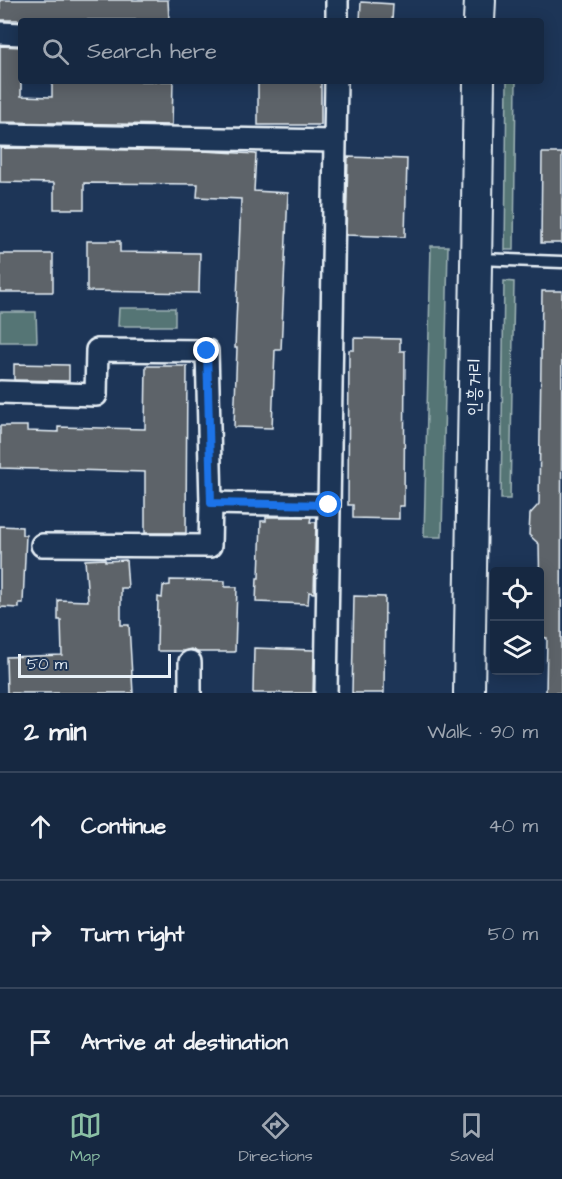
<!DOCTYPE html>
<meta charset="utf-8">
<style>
body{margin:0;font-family:"Architects Daughter","Poor Story",sans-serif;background:#23344c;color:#f1f3f6}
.controls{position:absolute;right:18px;bottom:18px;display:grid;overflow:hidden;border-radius:6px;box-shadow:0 3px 15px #0003}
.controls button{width:54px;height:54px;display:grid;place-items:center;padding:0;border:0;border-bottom:2px solid #35445a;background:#162841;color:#f1f3f6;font:30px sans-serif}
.scale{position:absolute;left:18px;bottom:15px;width:153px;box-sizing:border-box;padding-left:6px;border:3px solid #e8f1f8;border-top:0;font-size:16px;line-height:21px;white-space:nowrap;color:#e8f1f8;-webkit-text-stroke:4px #1d3557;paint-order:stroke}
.stop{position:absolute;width:18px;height:18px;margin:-14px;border:4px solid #1a73e8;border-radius:50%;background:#fff}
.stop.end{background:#1a73e8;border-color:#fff;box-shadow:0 2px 6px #0008}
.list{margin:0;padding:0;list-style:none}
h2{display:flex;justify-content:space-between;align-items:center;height:78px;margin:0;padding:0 24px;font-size:26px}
h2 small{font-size:20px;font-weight:400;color:#9ea6b1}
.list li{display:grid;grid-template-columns:39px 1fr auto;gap:18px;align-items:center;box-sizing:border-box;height:108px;padding:0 24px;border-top:2px solid #35445a}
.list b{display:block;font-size:22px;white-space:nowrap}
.list em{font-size:20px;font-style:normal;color:#9ea6b1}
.icon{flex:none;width:33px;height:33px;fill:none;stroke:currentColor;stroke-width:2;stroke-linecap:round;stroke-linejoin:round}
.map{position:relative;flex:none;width:562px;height:693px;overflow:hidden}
.search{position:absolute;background:#162841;box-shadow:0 3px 15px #0003;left:18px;right:18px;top:18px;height:66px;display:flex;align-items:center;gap:15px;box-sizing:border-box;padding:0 21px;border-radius:6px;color:#9ea6b1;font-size:22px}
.sheet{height:402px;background:#162841}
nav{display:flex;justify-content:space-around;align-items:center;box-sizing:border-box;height:84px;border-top:2px solid #35445a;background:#162841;font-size:16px;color:#9ea6b1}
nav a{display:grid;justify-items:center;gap:3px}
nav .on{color:#8abfa5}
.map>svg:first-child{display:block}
</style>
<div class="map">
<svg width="562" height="693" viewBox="0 0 562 693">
<rect width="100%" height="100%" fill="#1d3557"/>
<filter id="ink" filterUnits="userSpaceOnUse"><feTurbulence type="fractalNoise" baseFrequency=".0167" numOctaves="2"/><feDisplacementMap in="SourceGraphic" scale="12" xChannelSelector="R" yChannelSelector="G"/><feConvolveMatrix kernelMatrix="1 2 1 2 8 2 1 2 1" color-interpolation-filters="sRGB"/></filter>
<g filter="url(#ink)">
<g fill="#557574" stroke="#9eb3b6" stroke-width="1.5">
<polygon points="507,81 516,81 514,250 505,250"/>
<polygon points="431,246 448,246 442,537 424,537"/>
<polygon points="504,281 514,282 510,499 501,499"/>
<polygon points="119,308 175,308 175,326 118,326"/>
<polygon points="0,312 36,312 37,342 0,342"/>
</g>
<g fill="#5d6469" stroke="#e8f1f8" stroke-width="1.5">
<polygon points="0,0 168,0 169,20 0,20"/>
<polygon points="361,2 393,4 392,21 360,21"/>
<polygon points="0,46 21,47 21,96 52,97 52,81 173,81 172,125 0,122"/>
<rect x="258" y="81" width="63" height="44"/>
<polygon points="0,148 203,151 256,154 254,191 288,193 281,350 275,350 272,428 234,427 237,348 235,348 241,199 197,197 198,184 84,183 84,209 54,209 54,183 0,182"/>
<polygon points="542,153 562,153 562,243 541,243"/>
<polygon points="348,157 407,159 405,237 346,235"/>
<polygon points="87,241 120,241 120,252 200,253 199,293 87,291"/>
<rect x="0" y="254" width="53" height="38"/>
<polygon points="542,291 562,291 561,693 546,693 547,638 541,637 541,594 540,594 539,544 529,535 530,514 539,504"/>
<polygon points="354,338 400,339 400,351 405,351 404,506 399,506 399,519 353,518 353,505 348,505 349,350 354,350"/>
<polygon points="14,364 69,365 69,381 14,380"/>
<polygon points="146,366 187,366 186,533 145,533 145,472 0,468 0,426 27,426 27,431 58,432 58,427 145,429"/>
<polygon points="266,517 311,517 310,522 316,522 314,593 309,592 308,604 256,602 257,578 259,578 261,521 266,521"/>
<polygon points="0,526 22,527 22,535 26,535 23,603 19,603 19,608 0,607"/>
<polygon points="105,559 105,561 126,560 128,588 121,588 121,625 129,625 133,693 7,693 6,657 62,655 61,620 58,620 58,600 88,601 85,560"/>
<polygon points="170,580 225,581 225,587 237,587 235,652 197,652 191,649 183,651 157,651 158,597 162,598 163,586 170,585"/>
<polygon points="354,596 385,597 384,693 352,693"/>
<polygon points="254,648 314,650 313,693 253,693"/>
</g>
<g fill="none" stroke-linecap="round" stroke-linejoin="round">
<g stroke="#e8f1f8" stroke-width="15">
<polyline id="service" points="479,259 562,262"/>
</g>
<g stroke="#e8f1f8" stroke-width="26">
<g id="minor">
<polyline points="337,21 337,0"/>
<polyline points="0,33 21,34"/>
<polyline points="0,135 335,141"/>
<polyline points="0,392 96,395 97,350 207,351 211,503 210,546 42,545"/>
<polyline points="211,503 329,505"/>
<polyline points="190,693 190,662"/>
<polyline points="326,693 336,81"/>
</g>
</g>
<g stroke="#e8f1f8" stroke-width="34">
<g id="secondary">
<polyline points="479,21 480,0"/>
<polyline points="469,693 479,81"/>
</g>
</g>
<use href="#service" stroke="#1d3557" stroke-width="10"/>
<use href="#minor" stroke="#1d3557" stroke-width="21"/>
<use href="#secondary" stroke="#1d3557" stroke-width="30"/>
</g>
</g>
<g fill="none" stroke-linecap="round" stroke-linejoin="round" filter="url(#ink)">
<polyline stroke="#1a73e8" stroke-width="8" points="207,351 211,503 329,505"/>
</g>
<g text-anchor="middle" stroke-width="6" stroke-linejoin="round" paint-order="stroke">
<g font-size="18" fill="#e8f1f8" stroke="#1d3557">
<text transform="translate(474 387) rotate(-89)" y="6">인흥거리</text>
</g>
</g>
</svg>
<div class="controls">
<button><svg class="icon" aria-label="locate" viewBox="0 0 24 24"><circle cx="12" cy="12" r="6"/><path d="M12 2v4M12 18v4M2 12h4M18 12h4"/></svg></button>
<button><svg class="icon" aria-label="layers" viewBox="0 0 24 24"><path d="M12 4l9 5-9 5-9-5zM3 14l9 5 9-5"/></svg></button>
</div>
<div class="scale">50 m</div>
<div class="stop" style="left:329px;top:505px"></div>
<div class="stop end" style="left:207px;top:351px"></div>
<div class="search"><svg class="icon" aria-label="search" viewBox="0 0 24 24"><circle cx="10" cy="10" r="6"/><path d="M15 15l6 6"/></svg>Search here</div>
</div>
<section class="sheet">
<h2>2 min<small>Walk · 90 m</small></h2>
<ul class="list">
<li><svg class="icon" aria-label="ahead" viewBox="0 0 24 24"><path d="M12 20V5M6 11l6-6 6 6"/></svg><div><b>Continue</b></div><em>40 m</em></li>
<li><svg class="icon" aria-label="right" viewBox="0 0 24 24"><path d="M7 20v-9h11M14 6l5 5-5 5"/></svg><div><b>Turn right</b></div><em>50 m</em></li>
<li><svg class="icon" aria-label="arrive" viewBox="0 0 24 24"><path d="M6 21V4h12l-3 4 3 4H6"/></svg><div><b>Arrive at destination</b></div></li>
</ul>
</section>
<nav>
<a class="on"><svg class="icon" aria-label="map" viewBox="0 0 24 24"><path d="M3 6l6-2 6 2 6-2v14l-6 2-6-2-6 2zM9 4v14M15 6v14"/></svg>Map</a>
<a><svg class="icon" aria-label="directions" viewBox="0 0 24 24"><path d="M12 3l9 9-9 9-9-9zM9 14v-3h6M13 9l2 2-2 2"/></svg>Directions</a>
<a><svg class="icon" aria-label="saved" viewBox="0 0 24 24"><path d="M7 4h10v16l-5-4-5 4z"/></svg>Saved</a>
</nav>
